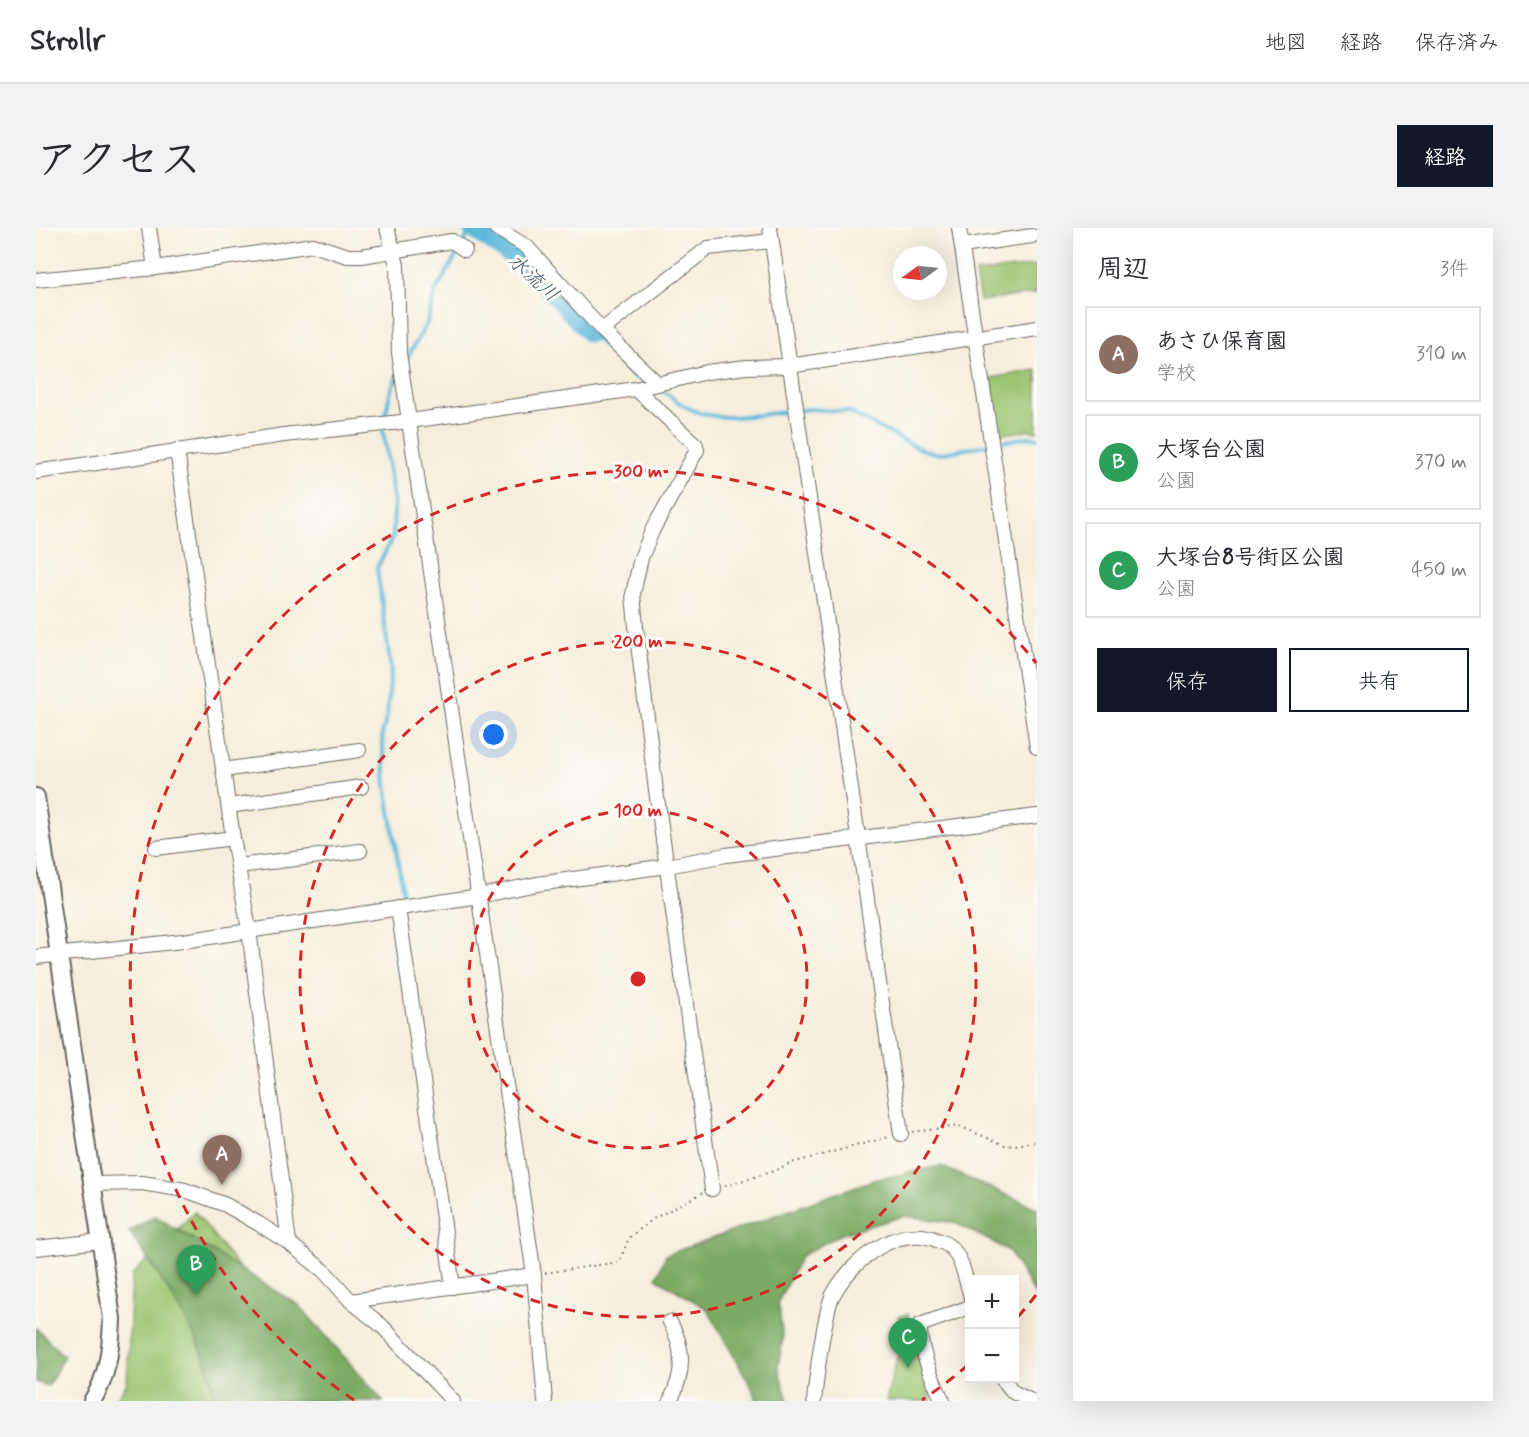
<!DOCTYPE html>
<html lang="ja">
<meta charset="utf-8">
<style>
body{margin:0;font-family:Mynerve,"Klee One",sans-serif;background:#f2f2f3;color:#2b2b33}
.controls{position:absolute;right:18px;bottom:18px;display:grid;overflow:hidden;border-radius:0px;box-shadow:0 6px 24px #0002}
.controls button{width:54px;height:54px;display:grid;place-items:center;padding:0;border:0;border-bottom:2px solid #e1e1e2;background:#fff;color:#2b2b33;font:30px sans-serif}
.compass{position:absolute;left:857px;top:18px;width:54px;height:54px;border-radius:50%;background:#fff;box-shadow:0 6px 24px #0002;rotate:255deg}
.you{position:absolute;left:458px;top:507px;width:21px;height:21px;margin:-15px;border:4px solid #fff;border-radius:50%;background:#1a73e8;box-shadow:0 0 0 9px #1a73e833}
.badge{display:grid;place-items:center;width:39px;height:39px;border-radius:50%;background:#111827;color:#fff;font-size:20px;font-weight:700}
.pin{position:absolute;translate:-50% -50px;filter:drop-shadow(0 2px 3px #0008)}
.pin::after{content:'';position:absolute;top:32px;width:21px;height:18px;background:inherit;clip-path:polygon(0 0,100% 0,50% 100%)}
.list{margin:0;padding:0;list-style:none}
h2{display:flex;justify-content:space-between;align-items:center;height:78px;margin:0;padding:0 24px;font-size:26px}
h2 small{font-size:20px;font-weight:400;color:#7c7c81}
.list li{display:grid;grid-template-columns:39px 1fr auto;gap:18px;align-items:center;box-sizing:border-box;height:96px;margin:0 12px 12px;padding:0 12px;border:2px solid #e1e1e2;border-radius:0px}
.list b{display:block;font-size:22px;white-space:nowrap}
.list p{margin:0;font-size:20px;white-space:nowrap;color:#7c7c81}
.list em{font-size:20px;font-style:normal;color:#7c7c81}
.actions{display:flex;gap:12px;padding:18px 24px}
.actions a{flex:1;padding:14px 0;border:2px solid #111827;border-radius:0px;text-align:center;font-size:21px;color:#111827}
.actions .main{background:#111827;color:#fff}
.map{position:relative;flex:none;width:1001px;height:1173px;overflow:hidden;border-radius:0px}
header{display:flex;align-items:center;gap:36px;box-sizing:border-box;height:84px;padding:0 30px;background:#fff;border-bottom:2px solid #e1e1e2}
header strong{font-size:28px}
nav{display:flex;gap:33px;margin-inline-start:auto;font-size:21px}
.intro{display:flex;align-items:center;justify-content:space-between;box-sizing:border-box;height:144px;padding:0 36px}
h1{margin:0;font-size:42px}
.button{padding:15px 27px;border-radius:0px;background:#111827;color:#fff;font-size:21px;font-weight:700}
main{display:flex;gap:36px;padding:0 36px}
aside{flex:1;background:#fff;border-radius:0px;box-shadow:0 6px 24px #0002}
.map>svg:first-child{display:block}
</style>
<header>
<strong>Strollr</strong>
<nav><a>地図</a><a>経路</a><a>保存済み</a></nav>
</header>
<div class="intro"><h1>アクセス</h1><a class="button">経路</a></div>
<main>
<div class="map">
<svg width="1001" height="1173" viewBox="0 0 1001 1173">
<rect width="100%" height="100%" fill="#fdfcf7"/>
<filter id="ink" filterUnits="userSpaceOnUse"><feTurbulence type="fractalNoise" baseFrequency=".0167" numOctaves="2"/><feDisplacementMap in="SourceGraphic" scale="12" xChannelSelector="R" yChannelSelector="G"/><feConvolveMatrix kernelMatrix="1 2 1 2 8 2 1 2 1" color-interpolation-filters="sRGB"/></filter>
<filter id="wash" filterUnits="userSpaceOnUse"><feTurbulence type="fractalNoise" baseFrequency=".008" numOctaves="4" result="noise"/><feDisplacementMap in="SourceGraphic" scale="24" xChannelSelector="R" yChannelSelector="G"/><feGaussianBlur stdDeviation="1.35" result="paint"/><feColorMatrix in="noise" values="0 0 0 0 0 0 0 0 0 0 0 0 0 0 0 0 0 1.4 0 .05"/><feComposite in="paint" operator="in"/></filter>
<g filter="url(#wash)">
<rect width="100%" height="100%" fill="#f6eedc"/>
<g fill="#9bc571" stroke="#5c7046" stroke-width="1.5">
<polygon points="1001,37 1001,65 944,73 939,45"/>
<polygon points="1001,142 1001,204 993,202 962,207 955,150"/>
<polygon points="159,984 240,1087 315,1173 79,1173 91,1155 96,1047"/>
<polygon points="872,1086 895,1173 850,1173 866,1111 862,1089"/>
</g>
<g fill="#7caa63" stroke="#4c6340" stroke-width="1.5">
<polygon points="904,938 1001,980 1001,1070 973,1023 920,995 868,988 803,1007 765,1028 742,1074 747,1110 742,1139 752,1173 721,1173 718,1164 671,1081 620,1050 630,1027 837,952"/>
<path d="M119 988 263 1077 347 1173H177C179 1122 121 1046 93 1003Z"/>
<polygon points="0,1100 28,1128 12,1158 0,1154"/>
</g>
<g fill="none" stroke-linecap="round" stroke-linejoin="round">
<g stroke="#5eb9dc" stroke-width="4">
<polyline points="427,17 435,0"/>
<polyline points="554,104 597,148 610,154"/>
<polyline points="369,134 391,95 399,64 423,23"/>
<path d="M622 160C633 166 643 176 654 181 686 196 723 186 757 183"/>
<polyline points="764,182 775,181 813,184 874,216 887,222 903,226 991,209 1001,210"/>
<polyline points="349,189 354,165 361,147"/>
<polyline points="347,203 358,274 357,308 341,340 355,442 351,488 346,506 350,557 368,673"/>
</g>
<polyline stroke="#5eb9dc" stroke-width="21" points="437,0 493,38 554,104"/>
</g>
</g>
<g filter="url(#ink)">
<g fill="none" stroke-linecap="round" stroke-linejoin="round">
<g stroke="#68665f" stroke-width="16">
<g id="minor">
<polyline points="113,0 119,40"/>
<polyline points="351,0 361,37 363,125 498,1047 509,1173"/>
<polyline points="460,0 491,19 566,102 622,156"/>
<polyline points="734,0 865,906"/>
<polyline points="923,0 1001,519"/>
<polyline points="926,18 996,8"/>
<polyline points="0,52 119,40 277,17 312,28 326,28 416,13 429,22"/>
<polyline points="566,102 672,20 735,13"/>
<polyline points="600,161 660,217 661,222 617,301 605,330 597,366 600,399 619,555 676,961"/>
<polyline points="141,222 197,610 213,702 253,1015"/>
<polyline points="0,244 248,207 374,193 600,161 671,144 710,139 753,138 1001,100"/>
<polyline points="187,542 323,522"/>
<polyline points="193,578 325,559"/>
<polyline points="120,620 197,610"/>
<polyline points="202,638 324,623"/>
<polyline points="362,680 417,1059"/>
<polyline points="0,729 147,713 443,668 501,656 631,638 690,627 1001,588"/>
<polyline points="57,956 106,955 149,962 190,977 223,996 253,1015 288,1043 315,1073 346,1098 417,1173"/>
<polyline points="0,1020 65,1013"/>
<polyline points="315,1073 498,1047"/>
<polyline points="966,1150 977,1164 995,1173"/>
<path d="M634 1173C648 1147 649 1120 634 1094"/>
<path d="M778 1173C781 1145 784 1119 790 1091 792 1083 793 1073 798 1065 817 1031 864 994 903 1013 909 1015 915 1019 918 1023 927 1035 930 1052 934 1066"/>
<path d="M907 1173C897 1153 883 1120 884 1097L934 1079"/>
</g>
</g>
<g stroke="#68665f" stroke-width="20">
<path id="tertiary" d="M0 569 76 1091C75 1119 72 1149 56 1173"/>
</g>
<g stroke="#68665f" stroke-width="2" stroke-dasharray="1.5 4.5" stroke-linecap="butt">
<polyline points="876,904 923,898 971,918 1001,914"/>
<polyline points="689,958 738,943 755,935 853,909"/>
<polyline points="509,1045 583,1034 593,1010 617,991 666,965"/>
</g>
<use href="#minor" stroke="#fff" stroke-width="14"/>
<use href="#tertiary" stroke="#fff" stroke-width="16"/>
</g>
</g>
<g fill="none" stroke="#d62828" stroke-width="3" stroke-dasharray="10 8">
<circle cx="602" cy="751" r="169"/>
<circle cx="602" cy="751" r="338"/>
<path d="M1000 1067A508 508 0 0 1 980 1091M932 1137A508 508 0 0 1 886 1172M318 1172A508 508 0 1 1 1000 435"/>
</g>
<g text-anchor="middle" stroke-width="6" stroke-linejoin="round" paint-order="stroke">
<g font-size="20" font-style="italic" fill="#365b69" stroke="#fdfcf7">
<text transform="translate(498 49) rotate(42)" y="7">水流川</text>
</g>
</g>
<circle cx="602" cy="751" r="9" fill="#d62828" stroke="#fdfcf7" stroke-width="3"/>
<g font-size="18" text-anchor="middle" font-weight="bold" fill="#d62828" stroke="#fdfcf7" stroke-width="6" stroke-linejoin="round" paint-order="stroke">
<text x="602" y="249">300 m</text>
<text x="602" y="419">200 m</text>
<text x="602" y="588">100 m</text>
</g>
</svg>
<div class="controls">
<button>+</button>
<button>−</button>
</div>
<svg class="compass" viewBox="-18 -18 36 36"><path d="M0-13l5 13h-10z" fill="#e53935"/><path d="M0 13l5-13h-10z" fill="#7c7c81"/></svg>
<div class="you"></div>
<div class="pin badge" style="left:186px;top:957px;background:#8d6e63">A</div>
<div class="pin badge" style="left:160px;top:1067px;background:#2e9e5b">B</div>
<div class="pin badge" style="left:872px;top:1140px;background:#2e9e5b">C</div>
</div>
<aside>
<h2>周辺<small>3件</small></h2>
<ul class="list">
<li><span class="badge" style="background:#8d6e63">A</span><div><b>あさひ保育園</b><p>学校</p></div><em>310 m</em></li>
<li><span class="badge" style="background:#2e9e5b">B</span><div><b>大塚台公園</b><p>公園</p></div><em>370 m</em></li>
<li><span class="badge" style="background:#2e9e5b">C</span><div><b>大塚台8号街区公園</b><p>公園</p></div><em>450 m</em></li>
</ul>
<div class="actions"><a class="main">保存</a><a>共有</a></div>
</aside>
</main>
